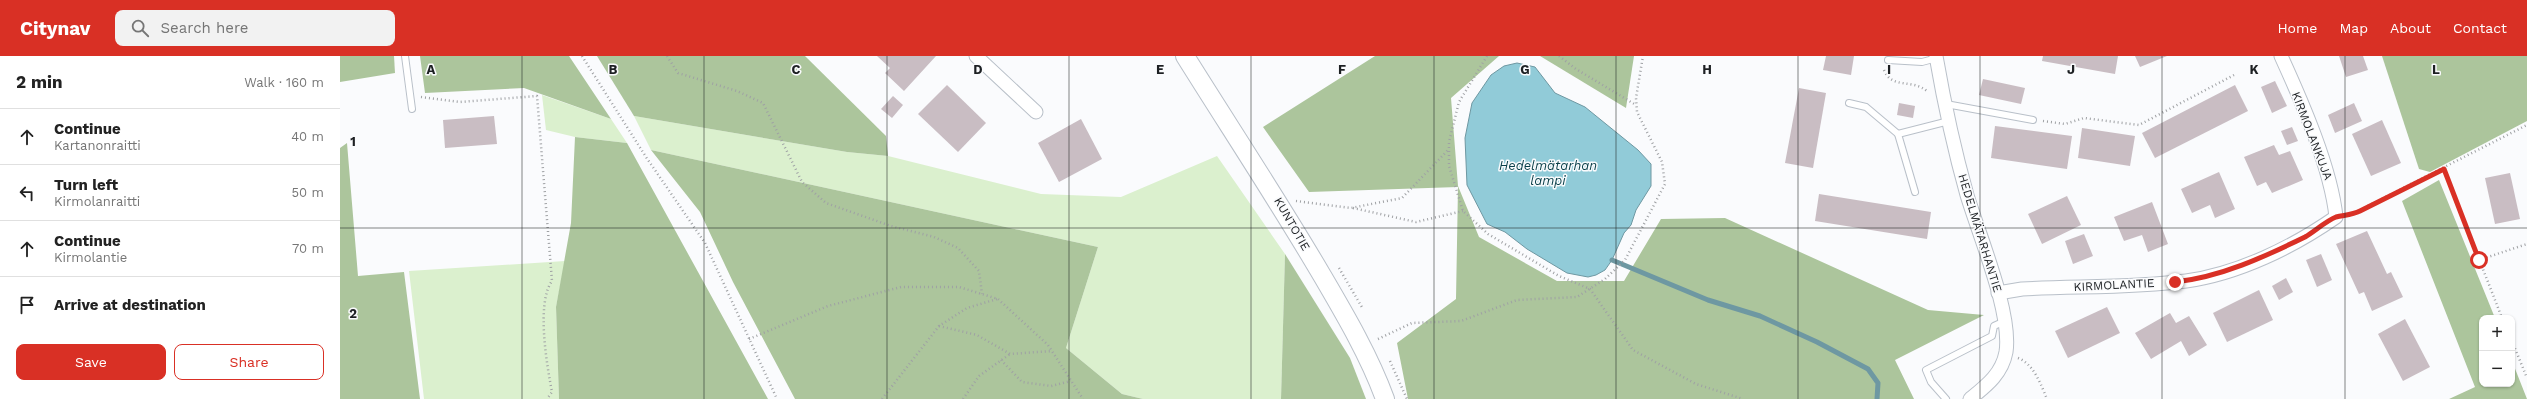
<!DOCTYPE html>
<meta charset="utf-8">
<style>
body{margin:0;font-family:"Work Sans",sans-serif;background:#f2f2f2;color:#222}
.controls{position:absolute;right:12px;bottom:12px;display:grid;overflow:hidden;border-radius:8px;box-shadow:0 1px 3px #0004}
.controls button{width:36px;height:36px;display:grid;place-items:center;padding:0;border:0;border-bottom:1px solid #e0e0e0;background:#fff;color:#222;font:20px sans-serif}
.stop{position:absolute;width:12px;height:12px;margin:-9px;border:3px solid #d93025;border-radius:50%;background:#fff}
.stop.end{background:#d93025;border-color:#fff;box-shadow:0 1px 4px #0008}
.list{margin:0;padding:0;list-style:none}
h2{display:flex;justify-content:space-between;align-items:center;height:52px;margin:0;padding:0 16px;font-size:17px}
h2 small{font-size:13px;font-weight:400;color:#767676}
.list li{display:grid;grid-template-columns:26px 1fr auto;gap:12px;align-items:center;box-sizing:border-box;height:56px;padding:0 16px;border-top:1px solid #e0e0e0}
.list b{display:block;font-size:15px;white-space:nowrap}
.list p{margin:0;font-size:13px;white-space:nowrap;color:#767676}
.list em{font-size:13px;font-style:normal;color:#767676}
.actions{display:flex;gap:8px;padding:12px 16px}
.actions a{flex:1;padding:9px 0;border:1px solid #d93025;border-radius:8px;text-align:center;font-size:14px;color:#d93025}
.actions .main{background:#d93025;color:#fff}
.icon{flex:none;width:22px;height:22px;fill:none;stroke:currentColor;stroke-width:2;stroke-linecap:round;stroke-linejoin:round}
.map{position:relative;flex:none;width:2187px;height:343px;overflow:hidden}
header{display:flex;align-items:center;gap:24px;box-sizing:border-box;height:56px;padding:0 20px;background:#d93025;color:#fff}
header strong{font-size:19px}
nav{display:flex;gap:22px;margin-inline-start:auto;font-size:14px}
.search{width:280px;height:36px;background:#f2f2f2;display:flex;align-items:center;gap:10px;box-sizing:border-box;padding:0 14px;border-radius:8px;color:#767676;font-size:15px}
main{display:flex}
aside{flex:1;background:#fff}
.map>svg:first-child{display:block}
</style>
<header>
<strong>Citynav</strong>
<div class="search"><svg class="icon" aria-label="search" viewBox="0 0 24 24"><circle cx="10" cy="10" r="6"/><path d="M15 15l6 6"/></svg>Search here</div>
<nav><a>Home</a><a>Map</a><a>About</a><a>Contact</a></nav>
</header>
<main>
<aside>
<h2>2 min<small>Walk · 160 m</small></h2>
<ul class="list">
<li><svg class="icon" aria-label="ahead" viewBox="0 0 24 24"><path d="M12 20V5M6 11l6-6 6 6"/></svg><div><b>Continue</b><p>Kartanonraitti</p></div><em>40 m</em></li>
<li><svg class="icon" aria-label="left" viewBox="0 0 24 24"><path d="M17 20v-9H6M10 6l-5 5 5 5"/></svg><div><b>Turn left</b><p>Kirmolanraitti</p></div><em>50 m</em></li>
<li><svg class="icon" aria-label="ahead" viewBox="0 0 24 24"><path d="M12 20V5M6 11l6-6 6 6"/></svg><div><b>Continue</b><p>Kirmolantie</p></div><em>70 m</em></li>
<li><svg class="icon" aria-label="arrive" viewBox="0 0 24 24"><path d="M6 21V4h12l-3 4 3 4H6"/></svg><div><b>Arrive at destination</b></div></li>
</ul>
<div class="actions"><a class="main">Save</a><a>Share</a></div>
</aside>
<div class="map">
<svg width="2187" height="343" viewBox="0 0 2187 343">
<rect width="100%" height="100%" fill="#fafbfd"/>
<g fill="#dbf0ce">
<polygon points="202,39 271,63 287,87 235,81 206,74"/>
<polygon points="294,60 507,96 548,100 701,138 781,141 877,100 945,198 941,343 803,343 782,338 726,292 758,191 311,94"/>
<polygon points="225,205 216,251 219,343 84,343 69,215"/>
</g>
<g fill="#acc59c">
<polygon points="0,0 54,0 55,17 0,26"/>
<polygon points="80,0 229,0 271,63 184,32 85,37"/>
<polygon points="257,0 465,0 546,80 548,100 507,96 294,60"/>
<polygon points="1035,0 1159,0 1111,42 1118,130 1139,181 1217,225 1284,225 1321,163 1385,162 1588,254 1644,259 1555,304 1574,343 1068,343 1057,287 1116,243 1118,131 969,136 923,71"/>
<polygon points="1200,0 1294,0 1286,52"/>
<polygon points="2042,0 2187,0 2187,65 2090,116 2079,113"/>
<polygon points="235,81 287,87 428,343 219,343 216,251 231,167"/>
<polygon points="7,87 18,220 64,216 80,343 0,343 0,92"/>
<polygon points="311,94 758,191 726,292 782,338 803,343 455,343 393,226 360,156"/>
<polygon points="2099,124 2155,262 2142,262 2142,328 2172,328 2172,305 2187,343 2109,343 2135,331 2062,145"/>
<polygon points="945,198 1010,302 1026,343 941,343"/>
</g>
<polygon fill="#91cbd8" stroke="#6e98a2" points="1177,7 1195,11 1215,37 1245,51 1298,94 1311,108 1311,130 1296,154 1291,169 1284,177 1272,204 1265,214 1256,219 1248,221 1227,217 1187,193 1165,176 1147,168 1127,129 1125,82 1132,47 1151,19 1164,10"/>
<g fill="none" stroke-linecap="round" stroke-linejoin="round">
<polyline stroke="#6e98a2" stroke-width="5" points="1272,204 1368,244 1420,260 1477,286 1528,313 1538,327 1537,343"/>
</g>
<g fill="#c9bdc3">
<polygon points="537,0 596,0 564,35 545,17 550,12"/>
<polygon points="1486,0 1514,0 1511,19 1483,14"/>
<polygon points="1703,0 1778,0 1775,18 1702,5"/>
<polygon points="1795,0 1827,0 1800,11"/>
<polygon points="1999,0 2023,0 2028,14 2006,21"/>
<polygon points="1643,23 1685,32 1681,48 1639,39"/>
<polygon points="1935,25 1947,50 1932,57 1921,31"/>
<polygon points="607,29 646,67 618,96 578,58"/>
<polygon points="1895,29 1908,55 1815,102 1802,77"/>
<polygon points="1459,32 1486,37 1473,112 1445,107"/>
<polygon points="553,40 563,49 552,62 541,53"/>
<polygon points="1559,47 1575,50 1573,62 1557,59"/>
<polygon points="2014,47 2022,65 1995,77 1988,59"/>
<polygon points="154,60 157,88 105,92 103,64"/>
<polygon points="741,63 762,103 719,126 698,87"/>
<polygon points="2042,64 2061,107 2031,120 2012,78"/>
<polygon points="1655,70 1732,80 1727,113 1651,102"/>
<polygon points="1952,71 1958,85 1947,89 1941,75"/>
<polygon points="1742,72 1795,80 1790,110 1738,102"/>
<polygon points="1934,89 1939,99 1950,95 1963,124 1932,137 1926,126 1917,130 1904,101"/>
<polygon points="1879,116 1895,153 1875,162 1870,149 1852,157 1841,133"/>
<polygon points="2170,117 2180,163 2155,168 2145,122"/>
<polygon points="1479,138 1591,156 1587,183 1475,165"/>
<polygon points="1727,140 1741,169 1702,188 1688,158"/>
<polygon points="1812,146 1828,188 1808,196 1802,179 1784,185 1774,161"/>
<polygon points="2027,175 2047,218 2051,216 2063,241 2032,255 2024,236 2019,238 1996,188"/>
<polygon points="1744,178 1753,200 1733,208 1725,185"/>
<polygon points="1981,198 1992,224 1977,231 1966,204"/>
<polygon points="1946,222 1953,236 1939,244 1932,230"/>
<polygon points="1919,234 1933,264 1887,286 1873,257"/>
<polygon points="1767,251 1780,277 1728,302 1715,275"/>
<polygon points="1830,257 1836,267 1849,260 1867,289 1849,300 1841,285 1811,303 1795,277"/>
<polygon points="2065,263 2090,311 2063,325 2038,278"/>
</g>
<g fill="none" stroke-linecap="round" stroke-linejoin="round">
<g stroke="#b9c0c9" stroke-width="8">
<g id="lane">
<polyline points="65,0 72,53"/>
<polyline points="1548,4 1582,6 1597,2"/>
<polyline points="1509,47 1526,51 1558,78 1575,136"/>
<polyline points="1606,48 1693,64"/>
<polyline points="1558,78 1609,65"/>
<polyline points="1606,343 1591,326 1586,314 1652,280 1654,270 1665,265"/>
</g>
</g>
<g stroke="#b9c0c9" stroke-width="15">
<g id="street">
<polyline points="636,0 696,56"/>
<path d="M1596 0C1604 46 1614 93 1627 139 1639 179 1672 257 1666 296 1662 318 1646 330 1630 343"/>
<path d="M1658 237 1682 233C1736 230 1792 232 1846 225 1898 218 1953 191 1996 161 1991 112 1962 46 1941 0"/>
</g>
</g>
<g stroke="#b9c0c9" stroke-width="20">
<path id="secondary" d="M845 0C890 72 937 143 980 216 1004 257 1029 299 1045 343"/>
</g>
<g stroke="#9fa1a4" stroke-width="2.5" stroke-dasharray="1 3" stroke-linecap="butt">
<polyline points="242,0 306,101 365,187 437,343"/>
<polyline points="327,0 338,17 397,35 423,47 462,126 486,147 551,170 594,181 618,192 639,215 642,238"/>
<polyline points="1147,0 1119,46 1109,86 1109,110 1123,155 1148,178 1219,220 1250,233 1293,294 1356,328 1403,343"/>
<polyline points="1219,0 1236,13 1296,49"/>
<path d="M1544 14C1552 34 1573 22 1588 36"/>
<path d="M81 41 120 46 197 40 212 225C196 247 207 310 212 336L207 343"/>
<polyline points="1703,65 1725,68 1744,62 1799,69 1894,19"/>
<polyline points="2104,113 2162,262"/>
<polyline points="956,145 1011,152 1062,142 1109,93"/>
<polyline points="1013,152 1076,166 1123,155"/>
<polyline points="2010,159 2187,69"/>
<polyline points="2139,204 2187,188"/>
<polyline points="999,212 1023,253"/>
<polyline points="599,270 637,279 670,298 712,295"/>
<polyline points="409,283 488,250 561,231 619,231 658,243 708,289 743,343"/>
<polyline points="1038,283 1072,267 1121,265 1177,244 1237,241 1265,223 1285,204 1325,128 1322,106 1297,56 1296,42 1303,0"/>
<polyline points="2172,285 2187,322"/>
<path d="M1678 302C1694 308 1701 329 1707 343"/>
<polyline points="661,304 682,326 711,330 731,325"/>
<polyline points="1050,305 1067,343"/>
<polyline points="542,343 599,270 627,252 657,243"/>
<polyline points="623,343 639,320 670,298"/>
</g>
<use href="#lane" stroke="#fff" stroke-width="6"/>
<use href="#street" stroke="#fff" stroke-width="13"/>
<use href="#secondary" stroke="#fff" stroke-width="18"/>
</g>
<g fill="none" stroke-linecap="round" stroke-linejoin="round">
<path stroke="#d93025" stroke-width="5" d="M1835 226C1881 221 1924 201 1965 181 1975 175 1986 165 1996 161 2004 159 2012 159 2020 155L2104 113 2139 204"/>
</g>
<path fill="none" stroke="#1d2023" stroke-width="1" stroke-opacity="0.55" d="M182 0V343M364 0V343M547 0V343M729 0V343M911 0V343M1094 0V343M1276 0V343M1458 0V343M1640 0V343M1822 0V343M2005 0V343M0 172H2187"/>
<g text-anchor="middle" stroke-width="3" stroke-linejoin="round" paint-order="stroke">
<g font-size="12" fill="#1d2023" stroke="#fafbfd">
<text transform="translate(1972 80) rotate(69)" y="4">KIRMOLANKUJA</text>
<text transform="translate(952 168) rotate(60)" y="4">KUNTOTIE</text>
<text transform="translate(1640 177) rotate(73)" y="4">HEDELMÄTARHANTIE</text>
<text transform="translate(1774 229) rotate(-3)" y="4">KIRMOLANTIE</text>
</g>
<g font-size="13" font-style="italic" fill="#093f49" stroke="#fafbfd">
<text x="1208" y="114">Hedelmätarhan<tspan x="1208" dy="15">lampi</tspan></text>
</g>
</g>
<g font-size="13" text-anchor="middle" font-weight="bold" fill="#1d2023" stroke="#fafbfd" stroke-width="3" stroke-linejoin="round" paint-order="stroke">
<text x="91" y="18">A</text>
<text x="273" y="18">B</text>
<text x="456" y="18">C</text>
<text x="638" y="18">D</text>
<text x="820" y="18">E</text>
<text x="1002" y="18">F</text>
<text x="1185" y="18">G</text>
<text x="1367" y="18">H</text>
<text x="1549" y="18">I</text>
<text x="1731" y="18">J</text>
<text x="1914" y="18">K</text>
<text x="2096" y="18">L</text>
<text x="13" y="90">1</text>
<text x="13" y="262">2</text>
</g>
</svg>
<div class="controls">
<button>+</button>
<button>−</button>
</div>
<div class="stop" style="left:2139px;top:204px"></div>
<div class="stop end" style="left:1835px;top:226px"></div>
</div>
</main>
